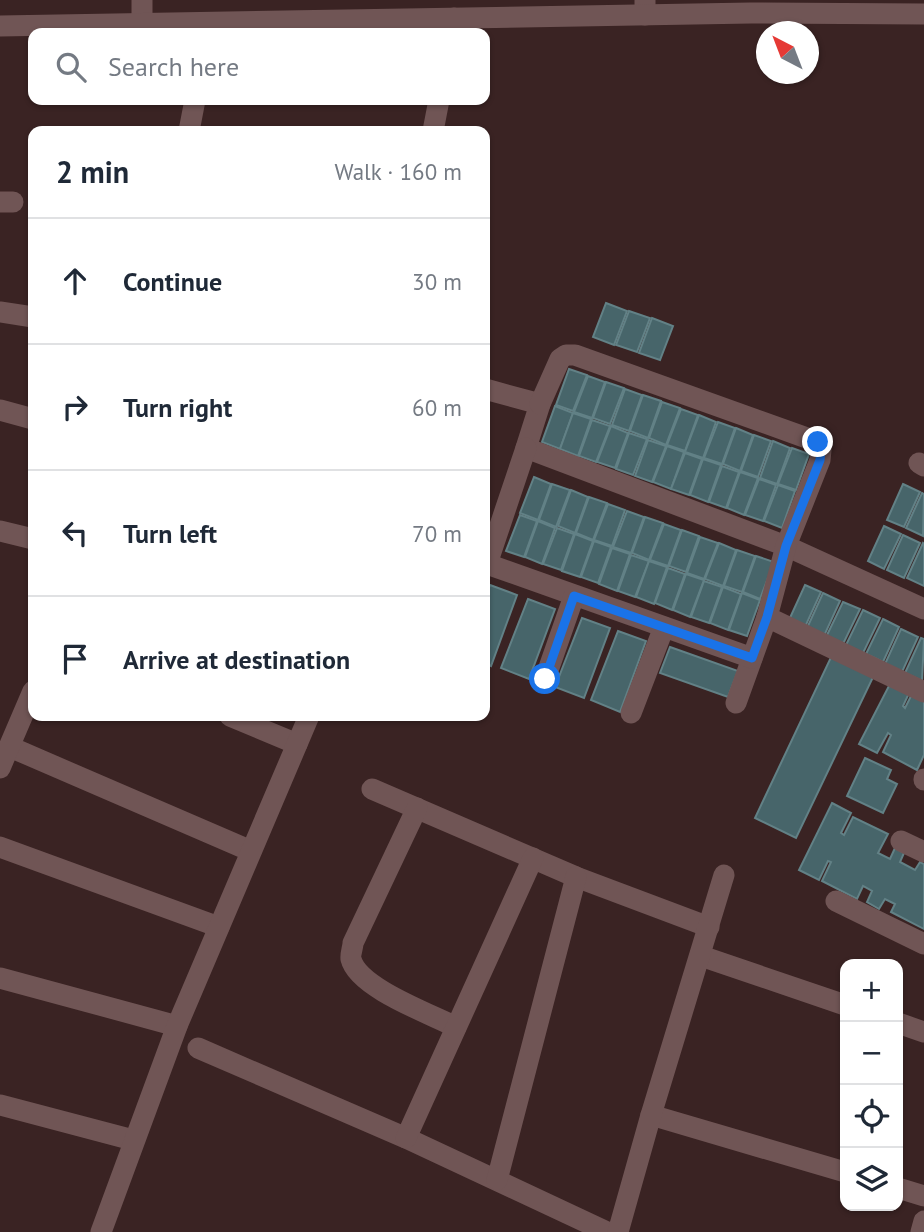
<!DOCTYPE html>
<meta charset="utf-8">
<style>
body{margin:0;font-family:"PT Sans",sans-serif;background:#f2f2f3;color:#1f2937}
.controls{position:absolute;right:21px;bottom:21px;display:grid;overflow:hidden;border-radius:14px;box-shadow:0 2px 5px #0004}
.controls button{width:63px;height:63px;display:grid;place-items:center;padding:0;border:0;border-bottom:2px solid #e0e1e3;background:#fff;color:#1f2937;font:35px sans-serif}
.compass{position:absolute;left:756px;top:21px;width:63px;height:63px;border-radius:50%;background:#fff;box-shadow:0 2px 5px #0004;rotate:318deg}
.stop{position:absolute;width:21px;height:21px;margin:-16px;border:5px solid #1a73e8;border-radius:50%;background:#fff}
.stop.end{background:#1a73e8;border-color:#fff;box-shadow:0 2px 7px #0008}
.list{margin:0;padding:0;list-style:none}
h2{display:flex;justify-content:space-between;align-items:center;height:91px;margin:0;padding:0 28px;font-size:30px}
h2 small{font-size:23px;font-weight:400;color:#747a83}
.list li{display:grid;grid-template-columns:46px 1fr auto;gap:21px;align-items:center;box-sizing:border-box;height:126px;padding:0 28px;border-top:2px solid #e0e1e3}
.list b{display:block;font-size:26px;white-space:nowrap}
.list em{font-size:23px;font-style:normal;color:#747a83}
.icon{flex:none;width:38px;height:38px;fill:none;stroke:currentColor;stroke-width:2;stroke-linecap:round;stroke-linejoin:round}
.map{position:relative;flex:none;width:924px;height:1232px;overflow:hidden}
.search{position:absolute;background:#fff;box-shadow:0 2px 5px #0004;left:28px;top:28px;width:462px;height:77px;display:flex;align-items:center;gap:18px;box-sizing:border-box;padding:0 24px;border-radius:14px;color:#747a83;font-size:26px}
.panel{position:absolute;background:#fff;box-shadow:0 2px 5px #0004;left:28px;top:126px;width:462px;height:595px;border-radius:14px}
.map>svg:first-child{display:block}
</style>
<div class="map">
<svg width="924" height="1232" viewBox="0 0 924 1232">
<rect width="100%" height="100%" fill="#3a2323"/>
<g fill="#47656a" stroke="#628186" stroke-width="2">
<polygon points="606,303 627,311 614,345 593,337"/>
<polygon points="629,311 650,318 637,352 616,345"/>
<polygon points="652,318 673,326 660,360 639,353"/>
<polygon points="569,369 587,375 573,411 556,405"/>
<polygon points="588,376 605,382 592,418 574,412"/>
<polygon points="606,382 624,388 610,424 593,418"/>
<polygon points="625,389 642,395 629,431 612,425"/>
<polygon points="643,395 661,401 648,438 630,431"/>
<polygon points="662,402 680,408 666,445 649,438"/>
<polygon points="555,406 573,413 560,449 542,442"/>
<polygon points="681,409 698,415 685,451 667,445"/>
<polygon points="573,413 591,419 578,456 560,449"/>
<polygon points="699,415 716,422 703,458 685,452"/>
<polygon points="592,420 610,426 596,462 579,456"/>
<polygon points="718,422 735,428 722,464 704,458"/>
<polygon points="611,426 628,433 615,468 597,462"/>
<polygon points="736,428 753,435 740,471 723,464"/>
<polygon points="629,433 647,439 633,475 616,469"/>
<polygon points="754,435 771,441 758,477 741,471"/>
<polygon points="648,440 666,446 652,482 635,476"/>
<polygon points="773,441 790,448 777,484 760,478"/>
<polygon points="667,446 684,452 671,489 653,482"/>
<polygon points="792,448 809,454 796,490 778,484"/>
<polygon points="685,453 702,459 689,495 671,489"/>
<polygon points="703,459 721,465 708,502 690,495"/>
<polygon points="722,466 739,472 726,508 709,502"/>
<polygon points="740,472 758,478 744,515 727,508"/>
<polygon points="534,477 551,484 538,520 520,513"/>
<polygon points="759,479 776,485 763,521 745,515"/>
<polygon points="552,484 570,490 556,527 539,520"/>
<polygon points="903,484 920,492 904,527 887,520"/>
<polygon points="778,485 795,491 782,528 764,521"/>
<polygon points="571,490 588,497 575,533 558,526"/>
<polygon points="922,493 924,494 923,536 906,528"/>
<polygon points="589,497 607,503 593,540 576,533"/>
<polygon points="608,504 625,510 612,546 594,540"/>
<polygon points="627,511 644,517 631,553 613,547"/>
<polygon points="520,515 537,521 524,557 506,551"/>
<polygon points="645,517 663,523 649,560 632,553"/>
<polygon points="538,521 555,528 542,564 525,557"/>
<polygon points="664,524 681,530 668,566 650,560"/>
<polygon points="884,526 901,534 884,569 868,561"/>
<polygon points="557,528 574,534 561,570 543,564"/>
<polygon points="682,530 699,536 686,572 669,566"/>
<polygon points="575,534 593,541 580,577 562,571"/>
<polygon points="903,535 920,543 904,578 887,570"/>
<polygon points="700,537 718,543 704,579 687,573"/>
<polygon points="594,541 611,547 598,583 581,577"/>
<polygon points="719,543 736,550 723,586 705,579"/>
<polygon points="923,543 924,544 924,586 907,578"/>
<polygon points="612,548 630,554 617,591 599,584"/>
<polygon points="737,550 755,556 742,592 724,586"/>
<polygon points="631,555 649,561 635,597 618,591"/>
<polygon points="756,556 774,562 760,599 743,592"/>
<polygon points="649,561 667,567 654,604 636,597"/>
<polygon points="668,568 685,574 672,610 655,603"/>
<polygon points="686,574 704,580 690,617 673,610"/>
<polygon points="704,581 722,587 709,623 691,617"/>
<polygon points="490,585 517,595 491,666 485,663 485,597"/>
<polygon points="805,585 821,592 805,627 789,620"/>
<polygon points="723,587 741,594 728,630 710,623"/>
<polygon points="742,593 760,600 747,636 729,630"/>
<polygon points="823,593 840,601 824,636 807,628"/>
<polygon points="528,599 555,609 529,679 501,668"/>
<polygon points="843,602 860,609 843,644 826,637"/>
<polygon points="863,610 880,618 863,653 846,645"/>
<polygon points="582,618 610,628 584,698 555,687"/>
<polygon points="883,619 899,627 883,662 866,654"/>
<polygon points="901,629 918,637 902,672 885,664"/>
<polygon points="618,631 646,641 620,712 591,700"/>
<polygon points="921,638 924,639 922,681 905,673"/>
<polygon points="670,647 738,671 728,697 660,673"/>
<polygon points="833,653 875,673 796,838 755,818"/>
<polygon points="892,680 911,689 903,706 905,708 914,690 924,695 924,755 917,770 883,752 891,735 888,733 877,753 859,744"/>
<polygon points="865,758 891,770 887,779 897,784 883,813 847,796"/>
<polygon points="832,803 851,813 841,833 844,835 853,817 888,834 878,853 890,859 895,848 904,853 900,862 915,870 920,862 924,864 924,929 891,912 895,904 885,899 879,909 867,902 872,891 863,886 857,899 822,881 831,862 828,861 819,880 799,870"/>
</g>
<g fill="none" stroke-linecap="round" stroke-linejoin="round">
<g stroke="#705555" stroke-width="21">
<polyline points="142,0 142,22"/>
<polyline points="645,0 645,15"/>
<polyline points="451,33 454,18"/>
<polyline points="189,131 195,100"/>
<polyline points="433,131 439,100"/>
<polyline points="0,202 13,202"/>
<polyline points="0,312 33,317"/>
<polyline points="485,389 540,404 526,448 786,546 924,609"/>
<polyline points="540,404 560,359 566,355 575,355 818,442 821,450 820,460 786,546 767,617 736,703"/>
<polyline points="0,410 33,419"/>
<polyline points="526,448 487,564 752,658"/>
<polyline points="919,463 924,466"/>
<polyline points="0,531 33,539"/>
<polyline points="767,617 924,692"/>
<polyline points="545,679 574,596"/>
<polyline points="631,713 664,627"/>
<polyline points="230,716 297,744"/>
<polyline points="10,747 251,851"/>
<polyline points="0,768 33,691"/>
<polyline points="924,779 924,780"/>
<polyline points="372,789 576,877 709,927"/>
<path d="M417 808 353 943C353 947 350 955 351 959 358 988 431 1014 456 1027"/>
<polyline points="901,841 924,852"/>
<polyline points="0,847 219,927"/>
<polyline points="836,901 924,944"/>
<polyline points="701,956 845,1005"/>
<polyline points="0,978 177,1026"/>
<polyline points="898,1023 924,1032"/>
<polyline points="198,1048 406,1138 607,1232"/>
<polyline points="0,1105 133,1140"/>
<polyline points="651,1115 845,1172"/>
<polyline points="406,1138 533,858"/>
<polyline points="497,1180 576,877"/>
<polyline points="898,1188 924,1196"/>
<polyline points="101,1232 177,1026 309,716"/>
<polyline points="618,1232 651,1115 724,875"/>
<polyline points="921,1232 924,1221"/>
</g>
<polyline stroke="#705555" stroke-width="21" points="0,26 751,13 924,14"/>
</g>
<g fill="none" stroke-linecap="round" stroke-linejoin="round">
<polyline stroke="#1a73e8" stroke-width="9" points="545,679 574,596 752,658 767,617 786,546 820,460 821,450 818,442"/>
</g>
</svg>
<div class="controls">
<button>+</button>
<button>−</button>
<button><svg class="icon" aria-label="locate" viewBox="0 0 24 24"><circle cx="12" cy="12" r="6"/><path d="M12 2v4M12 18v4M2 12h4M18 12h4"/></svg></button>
<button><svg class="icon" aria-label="layers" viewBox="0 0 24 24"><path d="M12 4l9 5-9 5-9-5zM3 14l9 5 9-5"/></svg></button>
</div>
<svg class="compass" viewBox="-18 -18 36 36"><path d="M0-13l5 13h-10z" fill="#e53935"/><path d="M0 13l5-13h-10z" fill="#747a83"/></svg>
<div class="stop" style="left:545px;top:679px"></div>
<div class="stop end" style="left:818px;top:442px"></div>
<div class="search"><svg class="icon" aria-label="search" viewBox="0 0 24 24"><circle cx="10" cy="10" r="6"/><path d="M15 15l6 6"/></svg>Search here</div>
<section class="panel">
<h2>2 min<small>Walk · 160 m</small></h2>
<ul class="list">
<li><svg class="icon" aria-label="ahead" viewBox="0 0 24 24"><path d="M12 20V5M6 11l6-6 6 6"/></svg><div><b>Continue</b></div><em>30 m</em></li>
<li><svg class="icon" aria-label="right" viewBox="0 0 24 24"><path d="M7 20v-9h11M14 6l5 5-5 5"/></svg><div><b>Turn right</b></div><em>60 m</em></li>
<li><svg class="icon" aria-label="left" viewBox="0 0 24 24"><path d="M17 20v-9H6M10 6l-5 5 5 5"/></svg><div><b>Turn left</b></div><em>70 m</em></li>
<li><svg class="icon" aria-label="arrive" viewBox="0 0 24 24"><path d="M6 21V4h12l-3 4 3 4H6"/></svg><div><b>Arrive at destination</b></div></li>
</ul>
</section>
</div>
